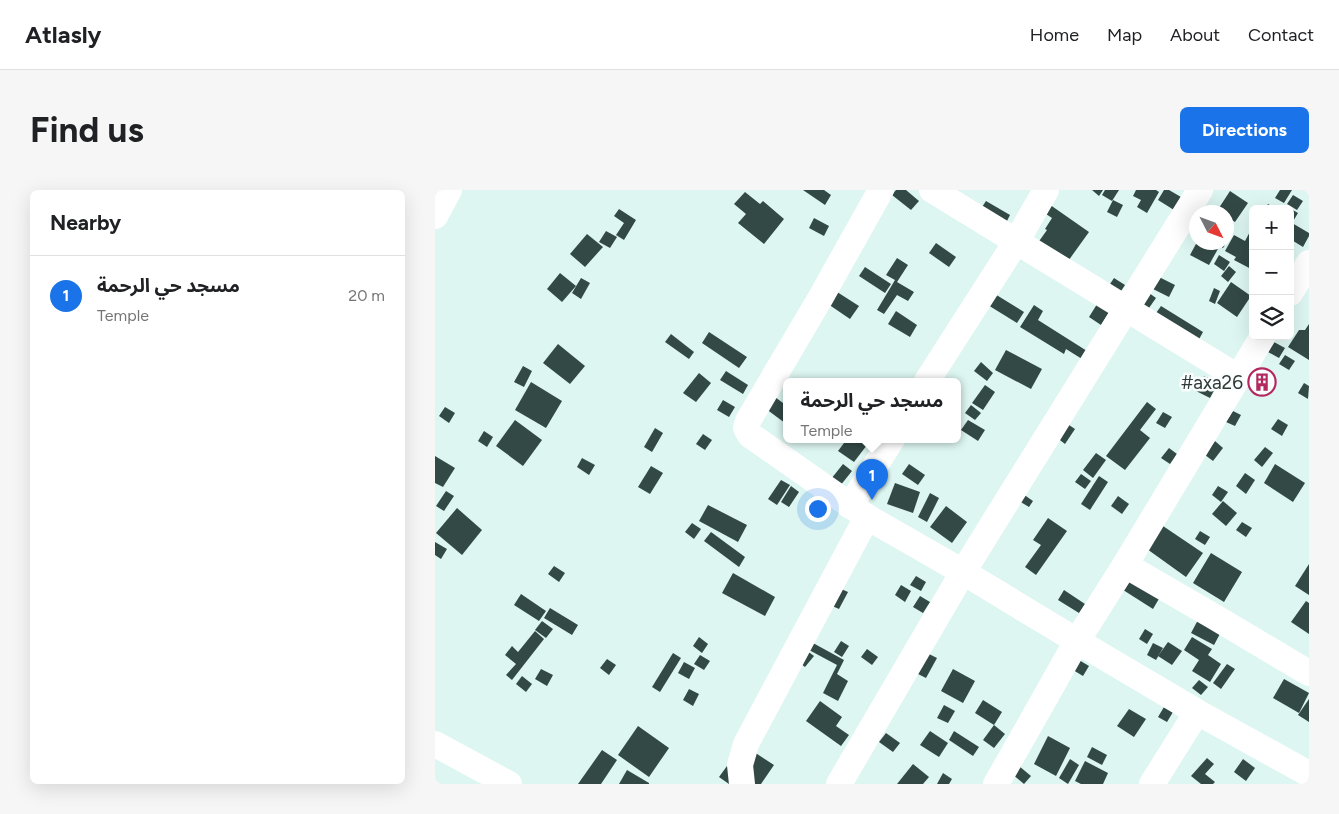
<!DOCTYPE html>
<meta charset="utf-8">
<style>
body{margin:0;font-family:Figtree,"Noto Sans Arabic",sans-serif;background:#f6f6f6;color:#202124}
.controls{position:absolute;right:15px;top:15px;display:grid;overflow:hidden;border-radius:8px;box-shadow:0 5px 20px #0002}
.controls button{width:45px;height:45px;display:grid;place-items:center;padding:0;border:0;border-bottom:1px solid #e0e0e0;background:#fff;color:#202124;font:25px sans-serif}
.compass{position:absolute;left:754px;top:15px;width:45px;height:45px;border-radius:50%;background:#fff;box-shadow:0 5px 20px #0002;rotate:132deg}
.you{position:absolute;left:382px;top:318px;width:18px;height:18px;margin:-12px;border:4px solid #fff;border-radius:50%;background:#1a73e8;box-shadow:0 0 0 8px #1a73e833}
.badge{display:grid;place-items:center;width:32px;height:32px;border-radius:50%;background:#1a73e8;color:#fff;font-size:16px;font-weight:700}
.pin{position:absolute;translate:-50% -41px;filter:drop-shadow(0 1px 2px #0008)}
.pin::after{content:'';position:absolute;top:26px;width:18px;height:15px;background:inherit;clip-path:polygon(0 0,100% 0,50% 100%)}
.popup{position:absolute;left:348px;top:188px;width:178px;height:65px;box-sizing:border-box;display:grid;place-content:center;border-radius:8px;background:#fff;filter:drop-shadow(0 1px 4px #0005);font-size:16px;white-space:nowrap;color:#757577}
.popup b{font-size:19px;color:#202124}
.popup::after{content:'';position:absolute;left:50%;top:100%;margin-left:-10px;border:10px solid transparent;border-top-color:#fff}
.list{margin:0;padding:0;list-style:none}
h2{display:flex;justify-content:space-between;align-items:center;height:65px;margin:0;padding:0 20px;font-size:21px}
h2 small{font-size:16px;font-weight:400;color:#757577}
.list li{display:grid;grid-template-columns:32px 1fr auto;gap:15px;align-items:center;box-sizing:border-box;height:80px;padding:0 20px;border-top:1px solid #e0e0e0}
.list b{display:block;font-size:19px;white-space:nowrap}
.list p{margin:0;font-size:16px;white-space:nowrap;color:#757577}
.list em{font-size:16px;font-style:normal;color:#757577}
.icon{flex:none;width:28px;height:28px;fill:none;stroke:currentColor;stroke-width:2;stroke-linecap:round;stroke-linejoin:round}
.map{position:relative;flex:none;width:874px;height:594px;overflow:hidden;border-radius:8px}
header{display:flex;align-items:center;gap:30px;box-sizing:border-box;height:70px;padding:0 25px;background:#fff;border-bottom:1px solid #e0e0e0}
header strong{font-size:24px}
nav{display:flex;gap:28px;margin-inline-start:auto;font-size:18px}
.intro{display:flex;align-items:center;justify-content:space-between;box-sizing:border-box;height:120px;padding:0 30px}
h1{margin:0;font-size:35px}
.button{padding:12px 22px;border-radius:8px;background:#1a73e8;color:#fff;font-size:18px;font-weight:700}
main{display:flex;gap:30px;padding:0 30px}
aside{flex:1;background:#fff;border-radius:8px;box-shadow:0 5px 20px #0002}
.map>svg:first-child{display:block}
</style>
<header>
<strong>Atlasly</strong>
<nav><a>Home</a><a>Map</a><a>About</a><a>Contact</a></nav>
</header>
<div class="intro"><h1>Find us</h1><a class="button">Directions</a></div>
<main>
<aside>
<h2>Nearby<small></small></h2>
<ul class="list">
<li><span class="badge">1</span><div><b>مسجد حي الرحمة</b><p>Temple</p></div><em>20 m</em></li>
</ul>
</aside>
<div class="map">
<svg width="874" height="594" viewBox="0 0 874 594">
<rect width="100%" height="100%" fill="#ddf6f1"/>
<g fill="#334945">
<polygon points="368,0 389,0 396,5 390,15"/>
<polygon points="461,0 471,0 484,11 476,20 457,5"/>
<polygon points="657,0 668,0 664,6"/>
<polygon points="670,0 684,0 677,11 667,5"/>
<polygon points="701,0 721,0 724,2 712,23 702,17 706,10 698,6"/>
<polygon points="729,0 734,0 746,7 739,20 723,10"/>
<polygon points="845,0 857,0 849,13 840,8"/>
<polygon points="795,1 813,13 800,32 792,27 792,22 785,22 782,21"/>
<polygon points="310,2 325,14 328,11 349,29 329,54 303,33 311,24 299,14"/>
<polygon points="858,5 868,11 862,20 852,14"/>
<polygon points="678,10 688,15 682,27 672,22"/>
<polygon points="551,11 575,25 570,35 545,20"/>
<polygon points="611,12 654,42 631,74 602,54 612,40 610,39 617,28 605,20"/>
<polygon points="833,14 841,19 830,19"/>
<polygon points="851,16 863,23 857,33 874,43 874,46 868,57 855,49 855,19 850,19"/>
<polygon points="184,19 201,30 189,50 181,45 189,33 179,26"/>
<polygon points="379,28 394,36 389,46 374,38"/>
<polygon points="818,36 818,80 799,70 801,67 790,61 799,45 810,51"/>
<polygon points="792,39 798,43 788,58 780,52 792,52"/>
<polygon points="171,41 182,47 175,58 164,52"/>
<polygon points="152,44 168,57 150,77 135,64"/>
<polygon points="762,52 775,52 784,57 774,75 755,65"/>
<polygon points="501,53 521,67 514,77 494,63"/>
<polygon points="784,65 795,72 789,81 779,74"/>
<polygon points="462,68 473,75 462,92 479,102 473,111 462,105 449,124 442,120 460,90 451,85"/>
<polygon points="794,76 801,82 793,92 786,86"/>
<polygon points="430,77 456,94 450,103 424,86"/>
<polygon points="125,83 141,96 127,112 112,99"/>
<polygon points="724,87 740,95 734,107 718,99"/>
<polygon points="146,88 155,93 146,109 137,103"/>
<polygon points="679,88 690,95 684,104 673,97"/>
<polygon points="796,92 816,106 802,127 782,113"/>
<polygon points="779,98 785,101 780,114 774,111"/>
<polygon points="399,100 424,116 415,129 390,112"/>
<polygon points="710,100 721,108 707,128"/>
<polygon points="555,101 589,122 582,133 548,112"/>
<polygon points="664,111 676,119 666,135 654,127"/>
<polygon points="599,115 608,121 603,130 652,161 647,169 631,159 629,164 585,137"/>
<polygon points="726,116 768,142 762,153 719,126"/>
<polygon points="461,121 482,135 475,147 453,134"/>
<polygon points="874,134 874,170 853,157 864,140 870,140"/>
<polygon points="274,142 312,167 304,178 267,153"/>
<polygon points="236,144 259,162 254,169 230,152"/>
<polygon points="839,152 850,158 844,168 833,162"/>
<polygon points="123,154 150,176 135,194 108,173"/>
<polygon points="571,160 607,179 596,199 560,180"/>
<polygon points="850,165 860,171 854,180 844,174"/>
<polygon points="546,172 558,183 552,191 539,181"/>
<polygon points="88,176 97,181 89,197 79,192"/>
<polygon points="291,181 313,195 308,204 285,190"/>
<polygon points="264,183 276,193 261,212 248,203"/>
<polygon points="824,183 837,191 831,201 817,192"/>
<polygon points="769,186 783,193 775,208 761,201"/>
<polygon points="96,192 127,211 111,238 80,220"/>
<polygon points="869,193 874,196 873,209 863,203"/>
<polygon points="550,195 560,202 548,220 537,213"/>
<polygon points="336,204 352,216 352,230 350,233 327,216"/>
<polygon points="288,210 300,217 294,227 282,220"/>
<polygon points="712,212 721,219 705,240 715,248 690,280 671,266"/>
<polygon points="536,215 546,223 540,230 530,223"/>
<polygon points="10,217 20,223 14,233 4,226"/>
<polygon points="798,221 806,225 800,236 791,232"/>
<polygon points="728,222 737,227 730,238 721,233"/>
<polygon points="843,229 853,235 847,246 836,239"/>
<polygon points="80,230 107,250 88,276 61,256"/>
<polygon points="533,230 550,240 543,251 526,240"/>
<polygon points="631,233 640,239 630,254 621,247"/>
<polygon points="220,238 228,243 217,262 209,257"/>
<polygon points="49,241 58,247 52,257 43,251"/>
<polygon points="268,244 277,250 270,260 261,254"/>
<polygon points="412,249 423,249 432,255 419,272 403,261"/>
<polygon points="780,251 788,258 778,271 770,265"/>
<polygon points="830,257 838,263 827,277 819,270"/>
<polygon points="734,258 742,264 735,274 726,268"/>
<polygon points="661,263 671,270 658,288 648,280"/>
<polygon points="0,266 20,278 8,297 0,293"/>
<polygon points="147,268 160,275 154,285 142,277"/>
<polygon points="408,274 417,281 405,296 396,289"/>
<polygon points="474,274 490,285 483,295 467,284"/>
<polygon points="840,274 870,293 858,312 829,293"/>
<polygon points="216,276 228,283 215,304 203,297"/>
<polygon points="810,283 820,290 811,304 801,296"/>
<polygon points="646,284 656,291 650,299 640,292"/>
<polygon points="664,286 673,292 655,320 646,314"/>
<polygon points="346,290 355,295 342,315 333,309"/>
<polygon points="460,293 485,302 478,323 452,314"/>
<polygon points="356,296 364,302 354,317 346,312"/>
<polygon points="783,296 793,302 786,312 777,305"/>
<polygon points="11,301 19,306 9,321 1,316"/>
<polygon points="495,303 504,308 492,332 483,327"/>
<polygon points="588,304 598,311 594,317 584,311"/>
<polygon points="683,306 694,314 687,324 676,316"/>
<polygon points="788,311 802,323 791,336 777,324"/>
<polygon points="273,315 312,335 303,352 264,331"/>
<polygon points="511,316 532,332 517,353 495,337"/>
<polygon points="22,318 47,340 27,365 1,343"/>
<polygon points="613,328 632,341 601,385 590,377 606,355 598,350"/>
<polygon points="807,332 817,338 811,347 801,340"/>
<polygon points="257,333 266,339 259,349 250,342"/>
<polygon points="728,336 768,363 751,387 712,359"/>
<polygon points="765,341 775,347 770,355 760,349"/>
<polygon points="276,342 310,367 304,377 269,351"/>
<polygon points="0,352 12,359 6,369 0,365"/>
<polygon points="776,363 807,382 789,412 758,393"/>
<polygon points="874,374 874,405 860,396"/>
<polygon points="119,376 130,383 124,392 113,384"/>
<polygon points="298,383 340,407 330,426 287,403"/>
<polygon points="481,386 491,392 486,401 475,395"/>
<polygon points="692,387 725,407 718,419 685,398"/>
<polygon points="466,395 476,401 470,412 460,405"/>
<polygon points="404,398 413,402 404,419 395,415"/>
<polygon points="629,400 650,414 644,423 623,410"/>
<polygon points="86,404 111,421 104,431 79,415"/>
<polygon points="485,406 495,412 488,423 478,417"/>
<polygon points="871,411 874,413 874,444 856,432"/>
<polygon points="115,418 143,435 137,445 109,428"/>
<polygon points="764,428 787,440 779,455 756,443"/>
<polygon points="107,431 118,439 111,448 100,440"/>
<polygon points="710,439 718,444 712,454 704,449"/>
<polygon points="100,441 109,449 77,490 71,485 81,474 70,465 77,456 83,462"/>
<polygon points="264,447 273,454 267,463 258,456"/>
<polygon points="757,447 777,459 773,465 786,474 775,492 757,481 764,470 749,460"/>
<polygon points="406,451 414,456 407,467 399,462"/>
<polygon points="733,452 747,461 737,475 723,466"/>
<polygon points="378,453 409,470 402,484 413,491 403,511 388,503 402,475 374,460"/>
<polygon points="718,453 728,458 721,470 712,465"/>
<polygon points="432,459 443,467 437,475 426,467"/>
<polygon points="371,460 379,466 370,477 362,471"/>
<polygon points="486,460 502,468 491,488 475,480"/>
<polygon points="238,463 246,468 225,502 217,497"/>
<polygon points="265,465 275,471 269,480 259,474"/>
<polygon points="172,469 181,475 174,485 165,478"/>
<polygon points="644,470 654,476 648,486 638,480"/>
<polygon points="249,472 260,478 254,489 243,483"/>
<polygon points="792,474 800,479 786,499 778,493"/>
<polygon points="106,479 118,485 112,496 100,489"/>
<polygon points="518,479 540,491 528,513 506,501"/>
<polygon points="87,486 97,494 91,502 81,494"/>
<polygon points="849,489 874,503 864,523 838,508"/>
<polygon points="764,490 773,497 766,505 757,498"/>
<polygon points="254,499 264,504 258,516 248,510"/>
<polygon points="874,509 874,532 863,525"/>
<polygon points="548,510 567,522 559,535 540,523"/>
<polygon points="385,511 407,527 401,536 414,545 406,556 371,531"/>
<polygon points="509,515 520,521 513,533 502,528"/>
<polygon points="729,517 738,522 732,532 723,527"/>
<polygon points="694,519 711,529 699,547 682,536"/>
<polygon points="559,535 570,544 559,558 548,550"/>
<polygon points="203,536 234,558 214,587 183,565"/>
<polygon points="495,541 513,553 504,567 485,555"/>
<polygon points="519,541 544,557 538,566 514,550"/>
<polygon points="451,543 465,553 458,562 444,552"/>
<polygon points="613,546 635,558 621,586 599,574"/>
<polygon points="657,557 672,565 667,575 652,567"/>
<polygon points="167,560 182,570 166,594 143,594"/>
<polygon points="316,560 339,575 326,594 294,594 284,587 292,576 300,582"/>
<polygon points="772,568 779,574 770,584 780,592 778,594 766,594 756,586"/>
<polygon points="635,569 644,575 633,594 624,588"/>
<polygon points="808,569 820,578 811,591 799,582"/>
<polygon points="650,571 673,583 668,594 646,594 640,591"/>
<polygon points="478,574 494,587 488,594 462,594"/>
<polygon points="584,576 596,586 589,594 577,584"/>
<polygon points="192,580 214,593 214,594 184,594"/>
<polygon points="508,583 517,589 514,594 502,594"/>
</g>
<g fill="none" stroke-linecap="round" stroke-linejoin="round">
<g stroke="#fff" stroke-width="26">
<polyline points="446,0 386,107 313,231 311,238 315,245 432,327 528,382 642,451 762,522 874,584"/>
<polyline points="497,0 803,187"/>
<polyline points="0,26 14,0"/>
<polyline points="855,103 874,73"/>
<polyline points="492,191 581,52 611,0"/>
<polyline points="415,316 457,249"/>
<polyline points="690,375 778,426 874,483"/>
<polyline points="0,554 74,594"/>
<polyline points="307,594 305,575 311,554 432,327"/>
<polyline points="404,594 528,382 765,0"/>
<polyline points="561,594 589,545 642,451 690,375 828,146"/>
<polyline points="717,594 762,522"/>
</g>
</g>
<defs>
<g id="building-ring" transform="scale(1.4375)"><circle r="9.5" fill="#f9fefd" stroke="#b42860" stroke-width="1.5"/><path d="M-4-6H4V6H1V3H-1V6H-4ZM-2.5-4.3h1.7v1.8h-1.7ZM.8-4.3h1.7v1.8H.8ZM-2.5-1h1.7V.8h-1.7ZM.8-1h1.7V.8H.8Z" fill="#b42860"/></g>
</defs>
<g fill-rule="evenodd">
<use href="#building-ring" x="827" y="192"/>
</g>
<g text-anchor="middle" stroke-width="5" stroke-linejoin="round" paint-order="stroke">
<g font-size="19" fill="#2f3937" stroke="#f9fefd" text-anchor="end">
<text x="808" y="199">#axa26</text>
</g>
</g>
</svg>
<div class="controls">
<button>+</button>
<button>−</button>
<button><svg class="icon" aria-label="layers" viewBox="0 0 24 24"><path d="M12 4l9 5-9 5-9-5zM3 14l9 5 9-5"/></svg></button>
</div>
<svg class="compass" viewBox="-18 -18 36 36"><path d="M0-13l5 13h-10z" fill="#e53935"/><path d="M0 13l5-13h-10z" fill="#757577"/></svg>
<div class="you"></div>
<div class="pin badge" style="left:437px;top:310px">1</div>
<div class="popup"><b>مسجد حي الرحمة</b>Temple</div>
</div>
</main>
